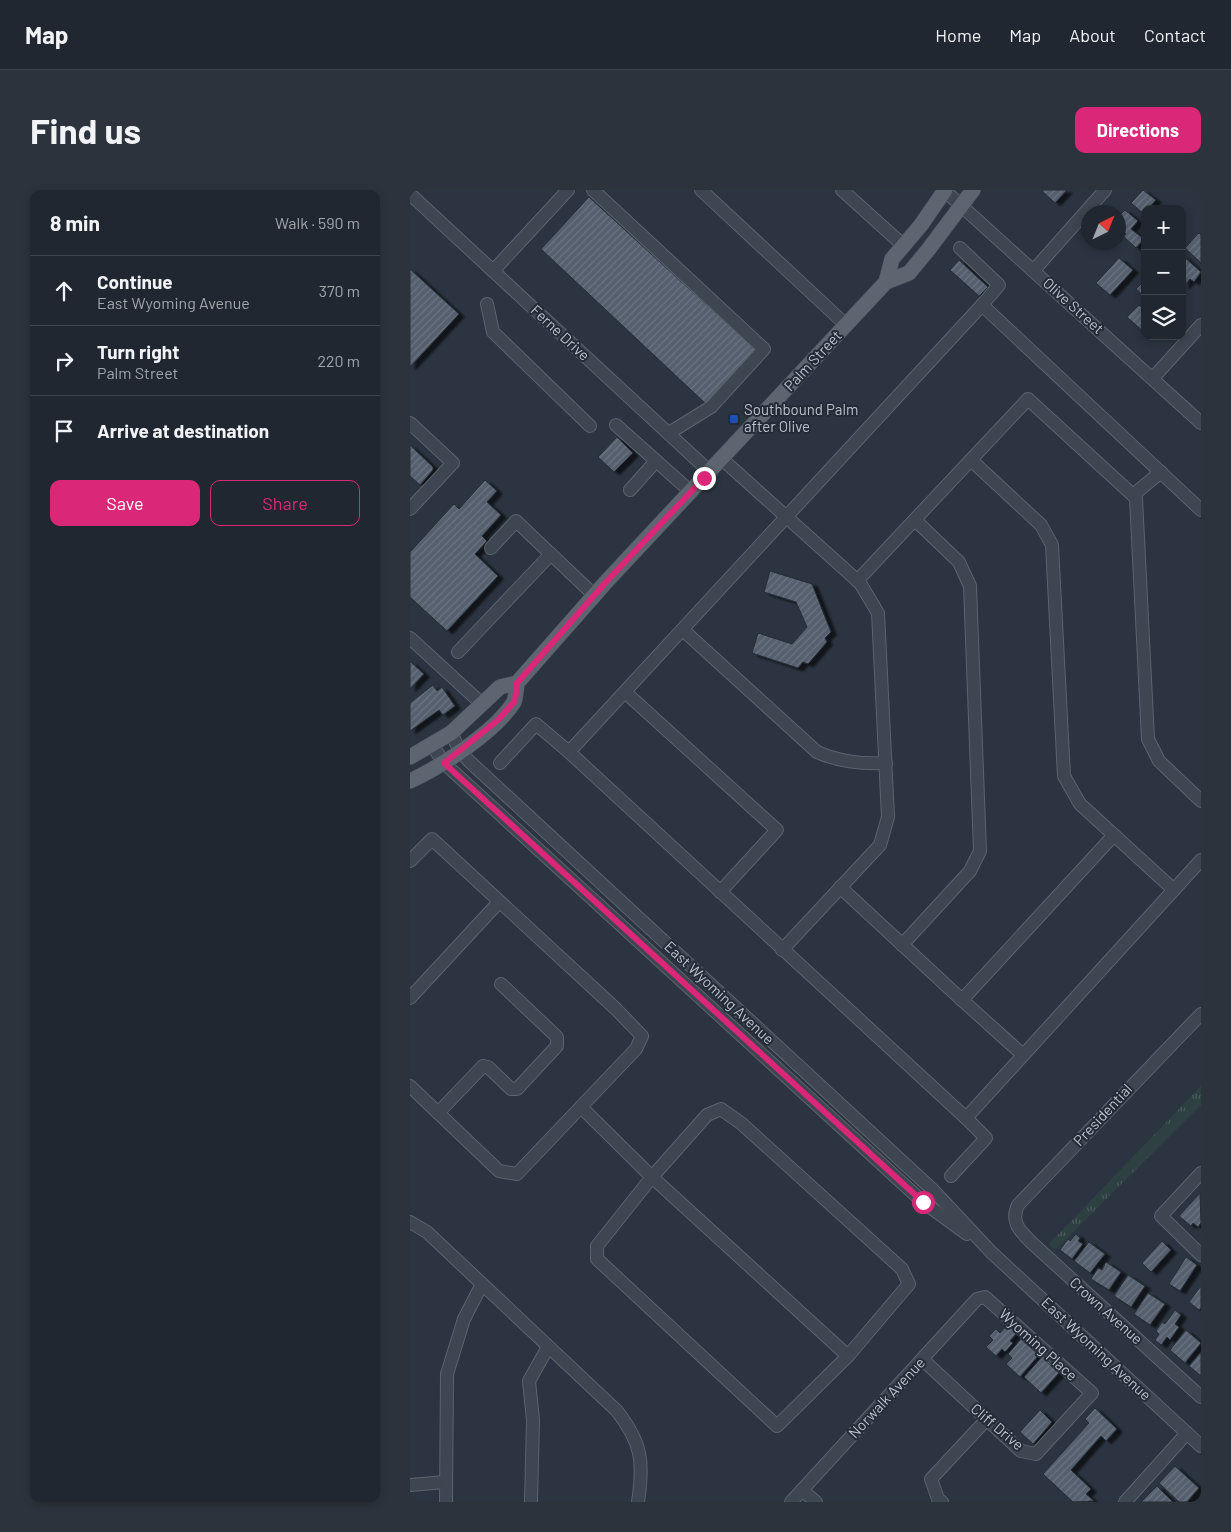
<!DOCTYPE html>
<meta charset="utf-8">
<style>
body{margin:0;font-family:Barlow,sans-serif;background:#2d333c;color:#f1f3f6}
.controls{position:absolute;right:15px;top:15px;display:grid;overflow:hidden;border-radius:10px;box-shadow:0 2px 8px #0003}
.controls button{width:45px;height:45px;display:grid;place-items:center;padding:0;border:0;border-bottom:1px solid #3d444c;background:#202730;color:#f1f3f6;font:25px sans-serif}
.compass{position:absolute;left:671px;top:15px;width:45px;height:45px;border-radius:50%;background:#202730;box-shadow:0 2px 8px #0003;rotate:43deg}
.stop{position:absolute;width:15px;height:15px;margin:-11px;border:4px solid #db2777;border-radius:50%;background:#fff}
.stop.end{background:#db2777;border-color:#fff;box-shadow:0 1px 5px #0008}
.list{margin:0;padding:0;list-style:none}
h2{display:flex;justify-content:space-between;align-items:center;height:65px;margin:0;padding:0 20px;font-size:21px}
h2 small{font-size:16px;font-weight:400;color:#a2a5ab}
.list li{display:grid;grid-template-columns:32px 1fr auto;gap:15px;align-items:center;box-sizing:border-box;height:70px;padding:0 20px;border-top:1px solid #3d444c}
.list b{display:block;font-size:19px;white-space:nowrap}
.list p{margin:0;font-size:16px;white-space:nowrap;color:#a2a5ab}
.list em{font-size:16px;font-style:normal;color:#a2a5ab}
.actions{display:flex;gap:10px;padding:15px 20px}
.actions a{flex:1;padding:11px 0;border:1px solid #db2777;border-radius:10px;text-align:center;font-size:18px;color:#db2777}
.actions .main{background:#db2777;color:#fff}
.icon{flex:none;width:28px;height:28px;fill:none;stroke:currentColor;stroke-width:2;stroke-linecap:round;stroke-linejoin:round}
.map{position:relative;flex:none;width:791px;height:1312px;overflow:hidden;border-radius:10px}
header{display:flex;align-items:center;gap:30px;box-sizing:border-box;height:70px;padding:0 25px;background:#202730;border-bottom:1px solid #3d444c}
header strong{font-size:24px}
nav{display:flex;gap:28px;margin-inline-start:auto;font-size:18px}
.intro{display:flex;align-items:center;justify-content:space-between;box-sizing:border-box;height:120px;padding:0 30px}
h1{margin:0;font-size:35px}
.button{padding:12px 22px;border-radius:10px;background:#db2777;color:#fff;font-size:18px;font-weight:700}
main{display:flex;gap:30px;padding:0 30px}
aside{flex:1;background:#202730;border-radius:10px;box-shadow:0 2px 8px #0003}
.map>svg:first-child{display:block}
</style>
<header>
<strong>Map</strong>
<nav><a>Home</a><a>Map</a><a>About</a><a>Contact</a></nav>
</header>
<div class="intro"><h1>Find us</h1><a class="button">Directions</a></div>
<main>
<aside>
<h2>8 min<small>Walk · 590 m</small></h2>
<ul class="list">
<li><svg class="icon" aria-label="ahead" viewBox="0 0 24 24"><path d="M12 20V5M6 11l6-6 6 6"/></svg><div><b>Continue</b><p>East Wyoming Avenue</p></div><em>370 m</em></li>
<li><svg class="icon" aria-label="right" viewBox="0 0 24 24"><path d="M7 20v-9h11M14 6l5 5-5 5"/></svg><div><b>Turn right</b><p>Palm Street</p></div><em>220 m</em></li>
<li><svg class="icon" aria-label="arrive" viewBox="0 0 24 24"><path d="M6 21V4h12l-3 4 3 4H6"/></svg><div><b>Arrive at destination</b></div></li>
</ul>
<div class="actions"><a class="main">Save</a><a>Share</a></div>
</aside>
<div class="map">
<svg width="791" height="1312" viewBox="0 0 791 1312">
<defs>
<pattern id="grass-tufts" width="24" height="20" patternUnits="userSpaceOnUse" patternTransform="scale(1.25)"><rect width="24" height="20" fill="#2e4142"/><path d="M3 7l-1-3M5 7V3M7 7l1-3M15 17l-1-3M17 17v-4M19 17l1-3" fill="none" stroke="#4a5b5c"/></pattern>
<pattern id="building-hatch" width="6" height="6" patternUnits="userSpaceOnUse" patternTransform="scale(1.25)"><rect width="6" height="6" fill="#565f6e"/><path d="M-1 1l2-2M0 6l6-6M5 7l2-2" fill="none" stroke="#6c7481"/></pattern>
<filter id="shadow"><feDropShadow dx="5.5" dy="3" stdDeviation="1" flood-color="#0009"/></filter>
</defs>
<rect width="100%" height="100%" fill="#2b3440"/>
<polygon fill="url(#grass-tufts)" points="791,896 791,915 645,1060 639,1054"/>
<g fill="url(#building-hatch)" stroke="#252d38" filter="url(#shadow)">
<polygon points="633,0 657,0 645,13 632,1"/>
<polygon points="733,0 746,10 738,19 735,19 734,24 721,13"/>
<polygon points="179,7 346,160 296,214 131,59"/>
<polygon points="715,20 728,31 721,39 734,49 726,58 713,46 716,44 708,38 708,27"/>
<polygon points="789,43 791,45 791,73 775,58"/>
<polygon points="772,65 791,82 784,92 780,89 774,96"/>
<polygon points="709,68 723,80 700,105 686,93"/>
<polygon points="549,70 578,97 569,106 540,80"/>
<polygon points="0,79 49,124 0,177"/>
<polygon points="735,90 735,107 726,99"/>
<polygon points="729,115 735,120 735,143 717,127"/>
<polygon points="207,247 223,263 204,282 188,267"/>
<polygon points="0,255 23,277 23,280 10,295 0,286"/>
<polygon points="75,290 87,301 77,312 91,325 72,346 77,351 65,364 88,386 37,441 0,407 0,362 44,314 49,319"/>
<polygon points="360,381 402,394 421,442 415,448 417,452 398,474 393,472 388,478 342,463 348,443 382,454 397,437 386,412 354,402"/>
<polygon points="1,472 14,484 0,499 0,473"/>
<polygon points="23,495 27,501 32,497 45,516 33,525 29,520 0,541 0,513"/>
<polygon points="790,1003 791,1033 788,1037 783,1033 781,1036 769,1026"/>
<polygon points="666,1044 670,1048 668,1051 673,1054 662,1069 650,1060 658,1049 660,1051"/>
<polygon points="752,1051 761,1060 741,1082 732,1073"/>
<polygon points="679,1052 695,1064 680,1083 664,1071"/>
<polygon points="776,1067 787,1075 770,1101 759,1094"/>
<polygon points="696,1072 711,1082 699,1100 681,1089 688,1078 692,1080"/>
<polygon points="718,1085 735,1096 721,1117 704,1106"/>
<polygon points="791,1096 791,1118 789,1120 779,1112"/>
<polygon points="738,1103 755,1114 740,1135 724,1124"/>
<polygon points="765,1120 771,1125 765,1134 769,1137 760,1150 757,1147 751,1155 745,1150 749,1144 746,1141 752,1132 755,1134"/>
<polygon points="597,1135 606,1144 600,1151 603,1153 595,1162 592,1159 586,1166 576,1157 583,1150 579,1146 586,1139 590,1143"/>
<polygon points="776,1140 791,1153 775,1173 760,1160"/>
<polygon points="611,1149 629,1165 610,1187 596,1174 602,1168 598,1164"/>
<polygon points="791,1162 791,1186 779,1176"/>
<polygon points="632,1167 649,1183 631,1203 614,1187"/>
<polygon points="685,1218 707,1239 696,1251 691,1246 661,1280 681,1299 676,1304 684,1311 663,1312 633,1284 679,1233 675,1229"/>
<polygon points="630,1220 642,1232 623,1254 610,1242"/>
<polygon points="765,1276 789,1298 777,1312 769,1312 749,1293"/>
<polygon points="747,1296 763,1312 731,1312"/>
</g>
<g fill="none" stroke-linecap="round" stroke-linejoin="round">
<g stroke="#5c646e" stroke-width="14">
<g id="minor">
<polyline points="183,0 354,159 301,217 259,243"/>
<polyline points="291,0 436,135"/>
<polyline points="432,0 494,56"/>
<polyline points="534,0 791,233"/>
<polyline points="0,4 300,282"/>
<polyline points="550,58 589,95 572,115"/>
<polyline points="624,80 695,0"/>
<polyline points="83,81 158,0"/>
<polyline points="77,114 83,142 180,236"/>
<polyline points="743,188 791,135"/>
<polyline points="0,233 43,273 0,319"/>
<polyline points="206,235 281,302"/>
<polyline points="312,269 450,393 468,423 478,627 470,655 372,760"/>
<polyline points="561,270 631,335 642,355 654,586 670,614 764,700"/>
<polyline points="220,300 246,271"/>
<polyline points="723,305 751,282"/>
<polyline points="791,320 572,115 159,562 556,928 791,670"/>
<polyline points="81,358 106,331 184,405"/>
<polyline points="447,391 618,209 726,308 738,549 749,571 791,611"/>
<path d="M273 440 407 562C430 572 451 574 476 573"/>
<polyline points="0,448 72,514"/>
<polyline points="48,462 141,364"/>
<polyline points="215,502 367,640 310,702"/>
<polyline points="41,543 50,561 59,571 524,1001 581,1062 791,1256"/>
<polyline points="22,555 34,573 513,1012 557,1044"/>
<polyline points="90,573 126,534 159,562"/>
<polyline points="0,671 22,649 206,819 232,846 226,859 107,984 89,981 0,896"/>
<polyline points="430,697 552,810 704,645"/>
<polyline points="492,755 560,681 570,661 560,396 549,372 505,330"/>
<polyline points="0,808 89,712"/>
<polyline points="552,810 613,865"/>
<path d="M791 824 608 1015C600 1032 610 1041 622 1053L791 1207"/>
<polyline points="171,917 242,987 438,1166"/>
<polygon points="311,919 332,934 492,1079 499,1094 438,1166 367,1236 187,1069 187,1056 242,987 297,925"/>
<polyline points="28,923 73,876 78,877 101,899 107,899 147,856 147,847 91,794"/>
<polyline points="791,983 751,1026 791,1065"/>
<polyline points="541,986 576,948 556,928"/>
<path d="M0 1032 17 1042 207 1221C232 1253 234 1272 228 1312"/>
<polyline points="0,1295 35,1292"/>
<polyline points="392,1300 406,1312"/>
<polyline points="36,1312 37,1184 54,1129 72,1094"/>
<polyline points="121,1312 123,1230 119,1191 138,1157"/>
<polyline points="381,1312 567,1109 575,1107 682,1203 626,1264 611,1261 512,1169"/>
<polyline points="532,1312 528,1309 521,1289 577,1229"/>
<polyline points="715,1312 777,1243"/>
</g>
</g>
<g stroke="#484f5a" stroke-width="16">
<g id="major">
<polyline points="476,92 482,69 511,35 535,0"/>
<polyline points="0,567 41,543 90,497 107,493"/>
<path d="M0 591C32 576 85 542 104 512 106 507 106 499 107 493L196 392 476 92 499 83 518 60 563 0"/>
</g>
</g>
<use href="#minor" stroke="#3e4651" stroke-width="12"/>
<use href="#major" stroke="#5d6570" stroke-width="15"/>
</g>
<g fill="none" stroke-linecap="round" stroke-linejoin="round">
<polyline stroke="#db2777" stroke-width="6" points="294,288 196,392 107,493 105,511 88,530 34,573 513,1012"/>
</g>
<rect fill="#1a4fb4" stroke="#232b36" stroke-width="2" x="319" y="224" width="10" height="10" rx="2.5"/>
<g text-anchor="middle" stroke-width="4" stroke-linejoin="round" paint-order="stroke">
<g font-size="15" fill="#bbc1cb" stroke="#232b36">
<text transform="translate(663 116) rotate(42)" y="5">Olive Street</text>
<text transform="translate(150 143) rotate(43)" y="5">Ferne Drive</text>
<text transform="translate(403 171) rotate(-47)" y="5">Palm Street</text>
<text transform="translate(309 803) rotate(43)" y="5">East Wyoming Avenue</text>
<text transform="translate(693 925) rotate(-47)" y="5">Presidential</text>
<text transform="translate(696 1121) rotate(42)" y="5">Crown Avenue</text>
<text transform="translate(628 1155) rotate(42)" y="5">Wyoming Place</text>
<text transform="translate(686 1159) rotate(43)" y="5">East Wyoming Avenue</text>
<text transform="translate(477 1208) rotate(-47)" y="5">Norwalk Avenue</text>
<text transform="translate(587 1237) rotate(40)" y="5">Cliff Drive</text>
</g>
<g font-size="15" fill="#bbc1cb" stroke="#232b36" text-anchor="start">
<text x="334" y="225">Southbound Palm<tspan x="334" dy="17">after Olive</tspan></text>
</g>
</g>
</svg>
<div class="controls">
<button>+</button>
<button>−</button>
<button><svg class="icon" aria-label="layers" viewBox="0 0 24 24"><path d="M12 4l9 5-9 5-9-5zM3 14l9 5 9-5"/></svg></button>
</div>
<svg class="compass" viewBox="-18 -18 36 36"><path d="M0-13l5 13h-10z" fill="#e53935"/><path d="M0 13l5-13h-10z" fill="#a2a5ab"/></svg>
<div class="stop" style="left:513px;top:1012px"></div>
<div class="stop end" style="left:294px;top:288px"></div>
</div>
</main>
